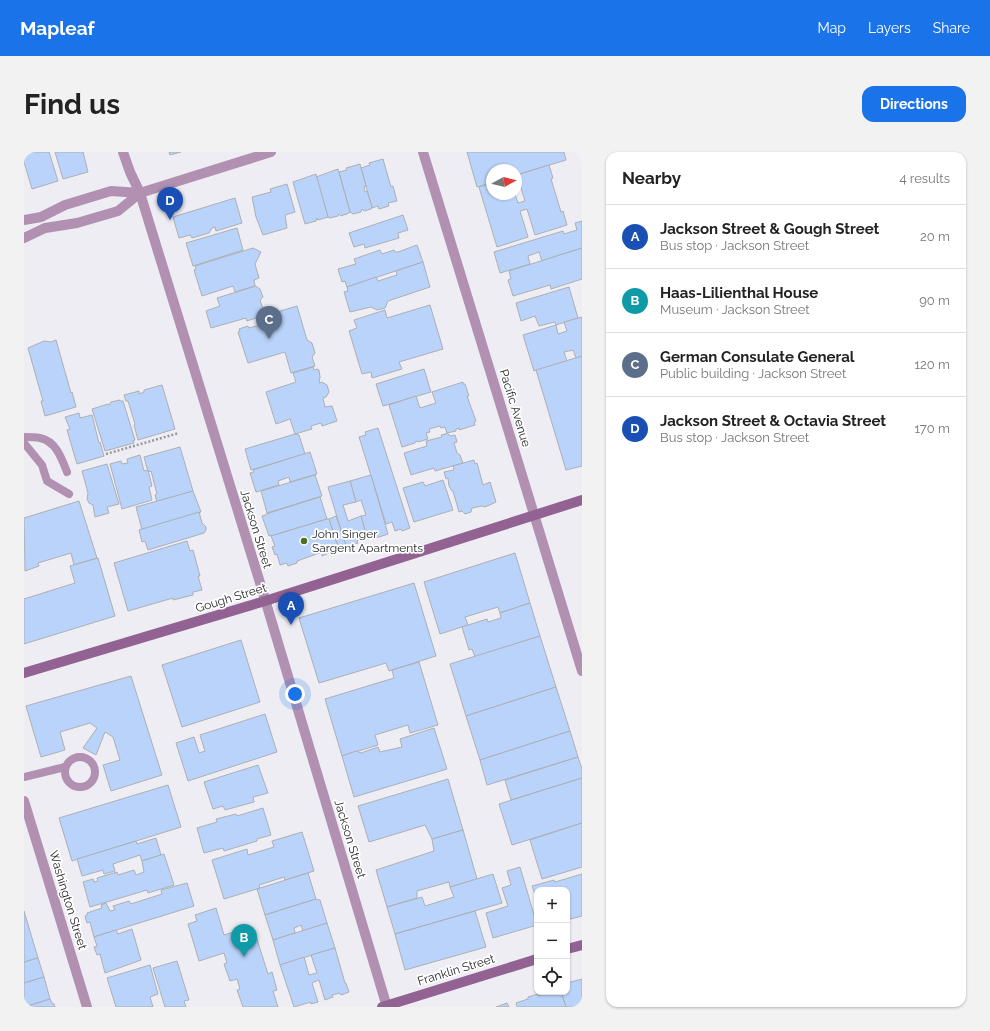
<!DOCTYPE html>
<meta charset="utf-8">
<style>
body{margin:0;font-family:Raleway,sans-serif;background:#f2f2f2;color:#222}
.controls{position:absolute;right:12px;bottom:12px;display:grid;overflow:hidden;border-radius:8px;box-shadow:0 1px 3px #0004}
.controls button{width:36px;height:36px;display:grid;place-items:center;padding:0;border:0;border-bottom:1px solid #e0e0e0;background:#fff;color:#222;font:20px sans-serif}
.compass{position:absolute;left:462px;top:12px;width:36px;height:36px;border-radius:50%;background:#fff;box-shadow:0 1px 3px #0004;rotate:82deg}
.you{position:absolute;left:271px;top:542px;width:14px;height:14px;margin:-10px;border:3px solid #fff;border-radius:50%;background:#1a73e8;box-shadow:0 0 0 6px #1a73e833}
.badge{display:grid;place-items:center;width:26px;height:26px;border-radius:50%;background:#1a73e8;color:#fff;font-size:13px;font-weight:700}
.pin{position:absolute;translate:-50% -33px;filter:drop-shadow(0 1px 2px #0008)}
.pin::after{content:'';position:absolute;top:21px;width:14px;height:12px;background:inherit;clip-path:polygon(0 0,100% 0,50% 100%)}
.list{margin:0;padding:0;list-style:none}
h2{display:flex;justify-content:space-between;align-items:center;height:52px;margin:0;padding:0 16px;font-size:17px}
h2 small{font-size:13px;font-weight:400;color:#767676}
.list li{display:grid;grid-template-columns:26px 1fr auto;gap:12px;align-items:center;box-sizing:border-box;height:64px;padding:0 16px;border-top:1px solid #e0e0e0}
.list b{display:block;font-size:15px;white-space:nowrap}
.list p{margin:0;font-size:13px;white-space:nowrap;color:#767676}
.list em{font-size:13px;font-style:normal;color:#767676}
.icon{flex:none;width:22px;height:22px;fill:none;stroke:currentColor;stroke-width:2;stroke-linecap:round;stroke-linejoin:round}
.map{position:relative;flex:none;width:558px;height:855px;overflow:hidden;border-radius:12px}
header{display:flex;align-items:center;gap:24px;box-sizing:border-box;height:56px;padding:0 20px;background:#1a73e8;color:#fff}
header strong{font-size:19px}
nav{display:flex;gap:22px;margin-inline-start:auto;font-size:14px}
.intro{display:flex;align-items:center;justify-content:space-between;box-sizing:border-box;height:96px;padding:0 24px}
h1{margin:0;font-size:28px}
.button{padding:10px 18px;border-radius:12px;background:#1a73e8;color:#fff;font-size:14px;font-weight:700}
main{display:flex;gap:24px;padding:0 24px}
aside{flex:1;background:#fff;border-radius:12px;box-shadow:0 1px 3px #0004}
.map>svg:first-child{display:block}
</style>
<header>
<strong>Mapleaf</strong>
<nav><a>Map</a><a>Layers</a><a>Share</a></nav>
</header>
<div class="intro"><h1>Find us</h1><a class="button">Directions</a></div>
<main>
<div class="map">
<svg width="558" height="855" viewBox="0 0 558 855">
<rect width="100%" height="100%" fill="#eeedf4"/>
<g fill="#bad3fa" stroke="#acafb5">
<polygon points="0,0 25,0 34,29 8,37 1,13 0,13"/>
<polygon points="31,0 59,0 64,20 39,27"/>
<polygon points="145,0 157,0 146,3"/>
<polygon points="443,0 540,0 542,8 492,23 492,18 468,18 468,31 453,35"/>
<polygon points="359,7 367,35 369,34 373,49 364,51 365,54 355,57 354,54 348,56 337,16 346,13 345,11"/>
<polygon points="336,12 342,34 340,34 341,40 343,39 348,55 347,57 340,59 338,57 337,60 329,62 326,60 315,20 323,18 322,16"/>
<polygon points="525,13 529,26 527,27 537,60 539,59 543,73 511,83 503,57 496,59 504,85 473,95 455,35 468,31 468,42 491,42 494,51 501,49 493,23"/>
<polygon points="314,17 326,60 325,61 317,64 315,62 314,64 306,66 304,65 292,25"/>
<polygon points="292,22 304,65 294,68 293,66 292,69 281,72 269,30"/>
<polygon points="263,32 271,60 261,63 263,76 239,83 232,65 228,45 247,40 246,37"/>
<polygon points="211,46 218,71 192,79 191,75 188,76 185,81 168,86 166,83 155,86 149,65"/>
<polygon points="379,63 384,78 374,81 375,86 341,96 340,92 330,95 325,81"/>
<polygon points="558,69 558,96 518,109 515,100 504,104 506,112 476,121 470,100 539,79 540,82 553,78 551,71"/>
<polygon points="213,76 219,98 169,114 162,91"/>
<polygon points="393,93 399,110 323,135 321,129 318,130 314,117 332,112 330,107 356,98 358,102 370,98 371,100 374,100"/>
<polygon points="229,96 237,100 231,112 235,126 230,128 231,134 211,140 209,134 178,144 170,118 172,117 171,114"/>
<polygon points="558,96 558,127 527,137 526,133 489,144 484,128 487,127 485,119"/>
<polygon points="399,110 406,135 364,149 361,156 353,158 347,155 326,160 320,140 324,139 323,135 352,125 354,129 373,123 372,119"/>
<polygon points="232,134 233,135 236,137 239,145 236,148 241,163 223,169 222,166 187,176 182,159 196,154 193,146"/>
<polygon points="545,135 554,166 532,173 531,170 515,174 511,164 497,169 492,151"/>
<polygon points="406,153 419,197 375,210 378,217 348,226 347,220 338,222 325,179 333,176 330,168 361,158 363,166"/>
<polygon points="273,154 283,188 288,191 291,201 288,205 291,214 267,221 261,200 224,211 214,180 216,179 215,177 224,174 225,176 236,173 233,166"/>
<polygon points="558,165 558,204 552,206 549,198 540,200 543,209 510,219 499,183 532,173 534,182 543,179 540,170"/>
<polygon points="32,188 47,241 48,240 52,255 21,264 17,249 19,249 4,196 20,189 27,190"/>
<polygon points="558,204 558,314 542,318 512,218"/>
<polygon points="289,215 290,218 293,217 295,218 296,225 295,231 298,230 303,233 305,240 302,245 299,246 301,255 308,254 313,269 298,274 297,271 287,274 288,277 271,282 266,267 252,272 242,240 272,230 269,221"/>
<polygon points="400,217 407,240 359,254 352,232"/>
<polygon points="439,230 439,232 441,232 445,244 443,244 452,269 450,270 451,273 435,278 435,276 432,277 432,279 423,281 421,275 417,276 416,274 405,277 406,280 402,281 404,287 394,290 394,289 391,290 391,291 378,295 365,253 392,244 396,256 412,251 408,240"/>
<polygon points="138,233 151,277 114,288 110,273 111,272 104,249 102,249 100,243 115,239 115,242 120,240 120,238"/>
<polygon points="96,248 96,249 99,249 111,288 109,289 110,291 81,299 68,257 84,252 84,253 86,252 87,250"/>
<polygon points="55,261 56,266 68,263 75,291 76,290 80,304 53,312 43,278 46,277 41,265"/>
<polygon points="354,276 386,376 378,379 377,377 371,379 368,370 362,372 335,285 342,283 341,280"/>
<polygon points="422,281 427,284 431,283 433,290 430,291 433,301 436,303 439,311 411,319 410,316 387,323 380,301 403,294 402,289 418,285 417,283 422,282"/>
<polygon points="271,282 275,283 281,302 227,318 221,297"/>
<polygon points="156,295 169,339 133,350 131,343 133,342 127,319 124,320 120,305"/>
<polygon points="286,300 293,322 266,330 265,325 254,329 255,333 232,340 226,321 230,320 229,318"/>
<polygon points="116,303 120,319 124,318 128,334 125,335 128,348 98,357 86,312 97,309 98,312 104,311 103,307"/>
<polygon points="450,308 451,312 453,311 459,333 466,330 472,350 461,355 458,354 448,356 447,360 441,362 438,359 435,360 429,339 428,339 425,334 424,326 422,327 420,320 430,318 429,314"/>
<polygon points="83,312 95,352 83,355 85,361 71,365 69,353 65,351 63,347 64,341 58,319"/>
<polygon points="291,323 298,344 243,361 237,339"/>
<polygon points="347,323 364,382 352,386 351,383 343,385 337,364 342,363 337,348 332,350 326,329"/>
<polygon points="419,328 429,358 390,370 379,336 399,330 401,334"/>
<polygon points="326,329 332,350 319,353 324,369 337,364 343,385 333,389 334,391 322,395 304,335"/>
<polygon points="169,339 177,360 118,378 112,355"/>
<polygon points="296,345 303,367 247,384 247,383 245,384 238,364 242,363 242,362"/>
<polygon points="55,349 73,406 50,413 47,401 14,411 15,414 1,419 0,366"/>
<polygon points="175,360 178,371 182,375 182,378 180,381 124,398 121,389 118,390 115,378"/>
<polygon points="312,364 322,393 314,395 305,367"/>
<polygon points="303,367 305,367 314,395 307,397 308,400 298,404 298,400 273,409 273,411 264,414 263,411 256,413 253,402 251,403 248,395 251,394 247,384"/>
<polygon points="163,389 166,399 169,398 176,424 174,424 178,438 169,440 169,443 149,448 149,446 104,459 90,411"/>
<polygon points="491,401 506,451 476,461 474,455 441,465 444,473 416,482 400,430"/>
<polygon points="74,406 91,464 0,492 0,447 51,431 46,414"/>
<polygon points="390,431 412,504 365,519 362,511 295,531 275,466"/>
<polygon points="506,451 516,484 451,505 448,497 445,498 438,475 463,467 464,470 477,466 476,461"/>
<polygon points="516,484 532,535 442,564 426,512"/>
<polygon points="217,488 236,550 158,575 138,513"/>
<polygon points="395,510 414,573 386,581 384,573 351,583 354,593 318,604 301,547 370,526 368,518"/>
<polygon points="107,524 138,623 87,639 79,613 96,608 89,585 81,580 72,603 59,596 73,576 66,571 36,580 41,598 17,605 2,554"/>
<polygon points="532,535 546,579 456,608 442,564"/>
<polygon points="241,562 253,600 164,629 152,591 170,585 175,601 181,599 176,583"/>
<polygon points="410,576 423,617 330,645 318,604 332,599 337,601 354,595 356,600 378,595 376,587"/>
<polygon points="546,579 554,605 463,633 456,608"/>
<polygon points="554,605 558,617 558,626 487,648 481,628"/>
<polygon points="234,613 244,641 229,645 230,650 201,658 199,654 189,657 180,630"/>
<polygon points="558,626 558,671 488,693 475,652"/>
<polygon points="424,627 439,678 408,687 401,673 345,690 334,654"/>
<polygon points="144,633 157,675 48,709 35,666"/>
<polygon points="239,656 247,683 233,687 233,689 200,699 199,696 180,701 173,676 193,670 192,667 212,662 213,664"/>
<polygon points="558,671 558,715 518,727 506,688"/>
<polygon points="439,678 453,727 426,735 425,730 393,739 393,746 363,755 352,718 410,699 408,687"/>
<polygon points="278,680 290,719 261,728 260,725 235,733 236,736 200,747 188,708 223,697 224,703 250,695 248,689"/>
<polygon points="132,686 137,703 118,709 116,703 89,712 91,719 80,722 79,718 58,724 53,707 112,689 113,692"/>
<polygon points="140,702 150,733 124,741 123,738 66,755 59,730 69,727 70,730 74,729 73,726 93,720 94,723 110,718 112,723 120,720 118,709"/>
<polygon points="496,715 513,773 469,786 462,761 484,754 478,736 487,733 483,719"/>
<polygon points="284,721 292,747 241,763 233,737"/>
<polygon points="469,722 478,751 371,782 363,755 398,745 401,754 430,745 426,735"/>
<polygon points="558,722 558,764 543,768 543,738 513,738 513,749 508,734 530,728 531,730"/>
<polygon points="163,731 170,754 70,785 66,770 63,771 61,764 63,763 63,761 78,756 77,753 82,751 86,759 91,758 89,754 105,749 107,752 138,742 137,738"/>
<polygon points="292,747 296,748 303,771 279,779 277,773 270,776 271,781 249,788 241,763"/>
<polygon points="192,756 200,783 216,778 218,782 230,778 244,822 248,820 253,838 249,839 254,855 219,855 213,838 216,837 213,827 206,829 200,812 203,811 200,801 175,809 164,772 173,769 171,763"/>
<polygon points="0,759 14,806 0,810"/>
<polygon points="451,759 462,795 381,818 371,782"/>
<polygon points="303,771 311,796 256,813 249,788"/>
<polygon points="108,777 117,808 81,821 76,802 73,803 70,795 73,794 70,785 92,778 94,782"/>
<polygon points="311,796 321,831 322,831 325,840 317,843 316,841 308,843 309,845 301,848 295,828 288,831 294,850 287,852 287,850 270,855 256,813 280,805 285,823 293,821 287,803"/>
<polygon points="14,806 20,825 0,831 0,810"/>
<polygon points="153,809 165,848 160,849 162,855 141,855 129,816"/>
<polygon points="126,813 134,842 126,845 129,855 92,855 83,826"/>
<polygon points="20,825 26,847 0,855 0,831"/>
<polygon points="558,827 558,855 542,855 537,840 543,840 543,831"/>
<polygon points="527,840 537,840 542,855 493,855 492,851 504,847 504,845 514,842 514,844"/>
<polygon points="26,847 28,851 30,852 31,855 1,855"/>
<polygon points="483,851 485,855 472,855"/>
</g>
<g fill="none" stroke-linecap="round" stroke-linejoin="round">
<polyline stroke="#98979d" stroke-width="2.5" stroke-dasharray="2 2" stroke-linecap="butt" points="82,302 155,281"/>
<g stroke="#b190b1" stroke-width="8">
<path d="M0 285C5 285 11 285 16 286 32 289 38 307 43 320"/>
<polyline points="0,291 18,313 23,329 45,342"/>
<circle cx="56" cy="620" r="15"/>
<polyline points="0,625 41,615"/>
</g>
<g stroke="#b190b1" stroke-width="10">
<polyline points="99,0 106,20 116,41 237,434 363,855"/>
<polyline points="399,0 558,519"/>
<polyline points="0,68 17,65 41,53 87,39 116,41"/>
<polyline points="0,86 21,76 53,71 94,59 116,41 247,0"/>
<polyline points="0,649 63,855"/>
</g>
<g stroke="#926293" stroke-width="10">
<polyline points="0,521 241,449 558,348"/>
<polyline points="543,797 558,793"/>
<polyline points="358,855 513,807"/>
</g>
</g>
<circle fill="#526d21" stroke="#fff" stroke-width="1.5" cx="280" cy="389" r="4"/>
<g text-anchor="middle" stroke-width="3.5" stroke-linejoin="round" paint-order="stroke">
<g font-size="12" fill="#2a292c" stroke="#fff">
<text transform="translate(491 256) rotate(73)" y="4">Pacific Avenue</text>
<text transform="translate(232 377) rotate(73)" y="4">Jackson Street</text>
<text transform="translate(207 446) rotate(-17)" y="4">Gough Street</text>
<text transform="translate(326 687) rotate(73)" y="4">Jackson Street</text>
<text transform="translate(44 748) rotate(73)" y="4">Washington Street</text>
<text transform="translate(432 818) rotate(-17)" y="4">Franklin Street</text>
</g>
<g font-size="12" fill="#2a292c" stroke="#fff" text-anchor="start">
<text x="288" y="386">John Singer<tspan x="288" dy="14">Sargent Apartments</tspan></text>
</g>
</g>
</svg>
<div class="controls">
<button>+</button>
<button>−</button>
<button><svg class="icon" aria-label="locate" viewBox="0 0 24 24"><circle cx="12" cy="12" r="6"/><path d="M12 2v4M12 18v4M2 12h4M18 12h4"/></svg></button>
</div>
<svg class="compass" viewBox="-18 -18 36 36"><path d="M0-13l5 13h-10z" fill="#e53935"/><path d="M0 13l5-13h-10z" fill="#767676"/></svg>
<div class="you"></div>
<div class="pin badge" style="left:267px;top:473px;background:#1a4fb4">A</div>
<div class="pin badge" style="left:220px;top:805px;background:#0f9aa8">B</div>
<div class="pin badge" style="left:245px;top:187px;background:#5c6f8a">C</div>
<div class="pin badge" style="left:146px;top:68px;background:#1a4fb4">D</div>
</div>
<aside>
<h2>Nearby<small>4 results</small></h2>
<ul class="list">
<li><span class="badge" style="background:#1a4fb4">A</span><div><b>Jackson Street &amp; Gough Street</b><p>Bus stop · Jackson Street</p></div><em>20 m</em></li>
<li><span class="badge" style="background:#0f9aa8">B</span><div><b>Haas-Lilienthal House</b><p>Museum · Jackson Street</p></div><em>90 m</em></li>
<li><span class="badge" style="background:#5c6f8a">C</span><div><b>German Consulate General</b><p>Public building · Jackson Street</p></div><em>120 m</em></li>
<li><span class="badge" style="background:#1a4fb4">D</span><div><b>Jackson Street &amp; Octavia Street</b><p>Bus stop · Jackson Street</p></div><em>170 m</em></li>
</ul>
</aside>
</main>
